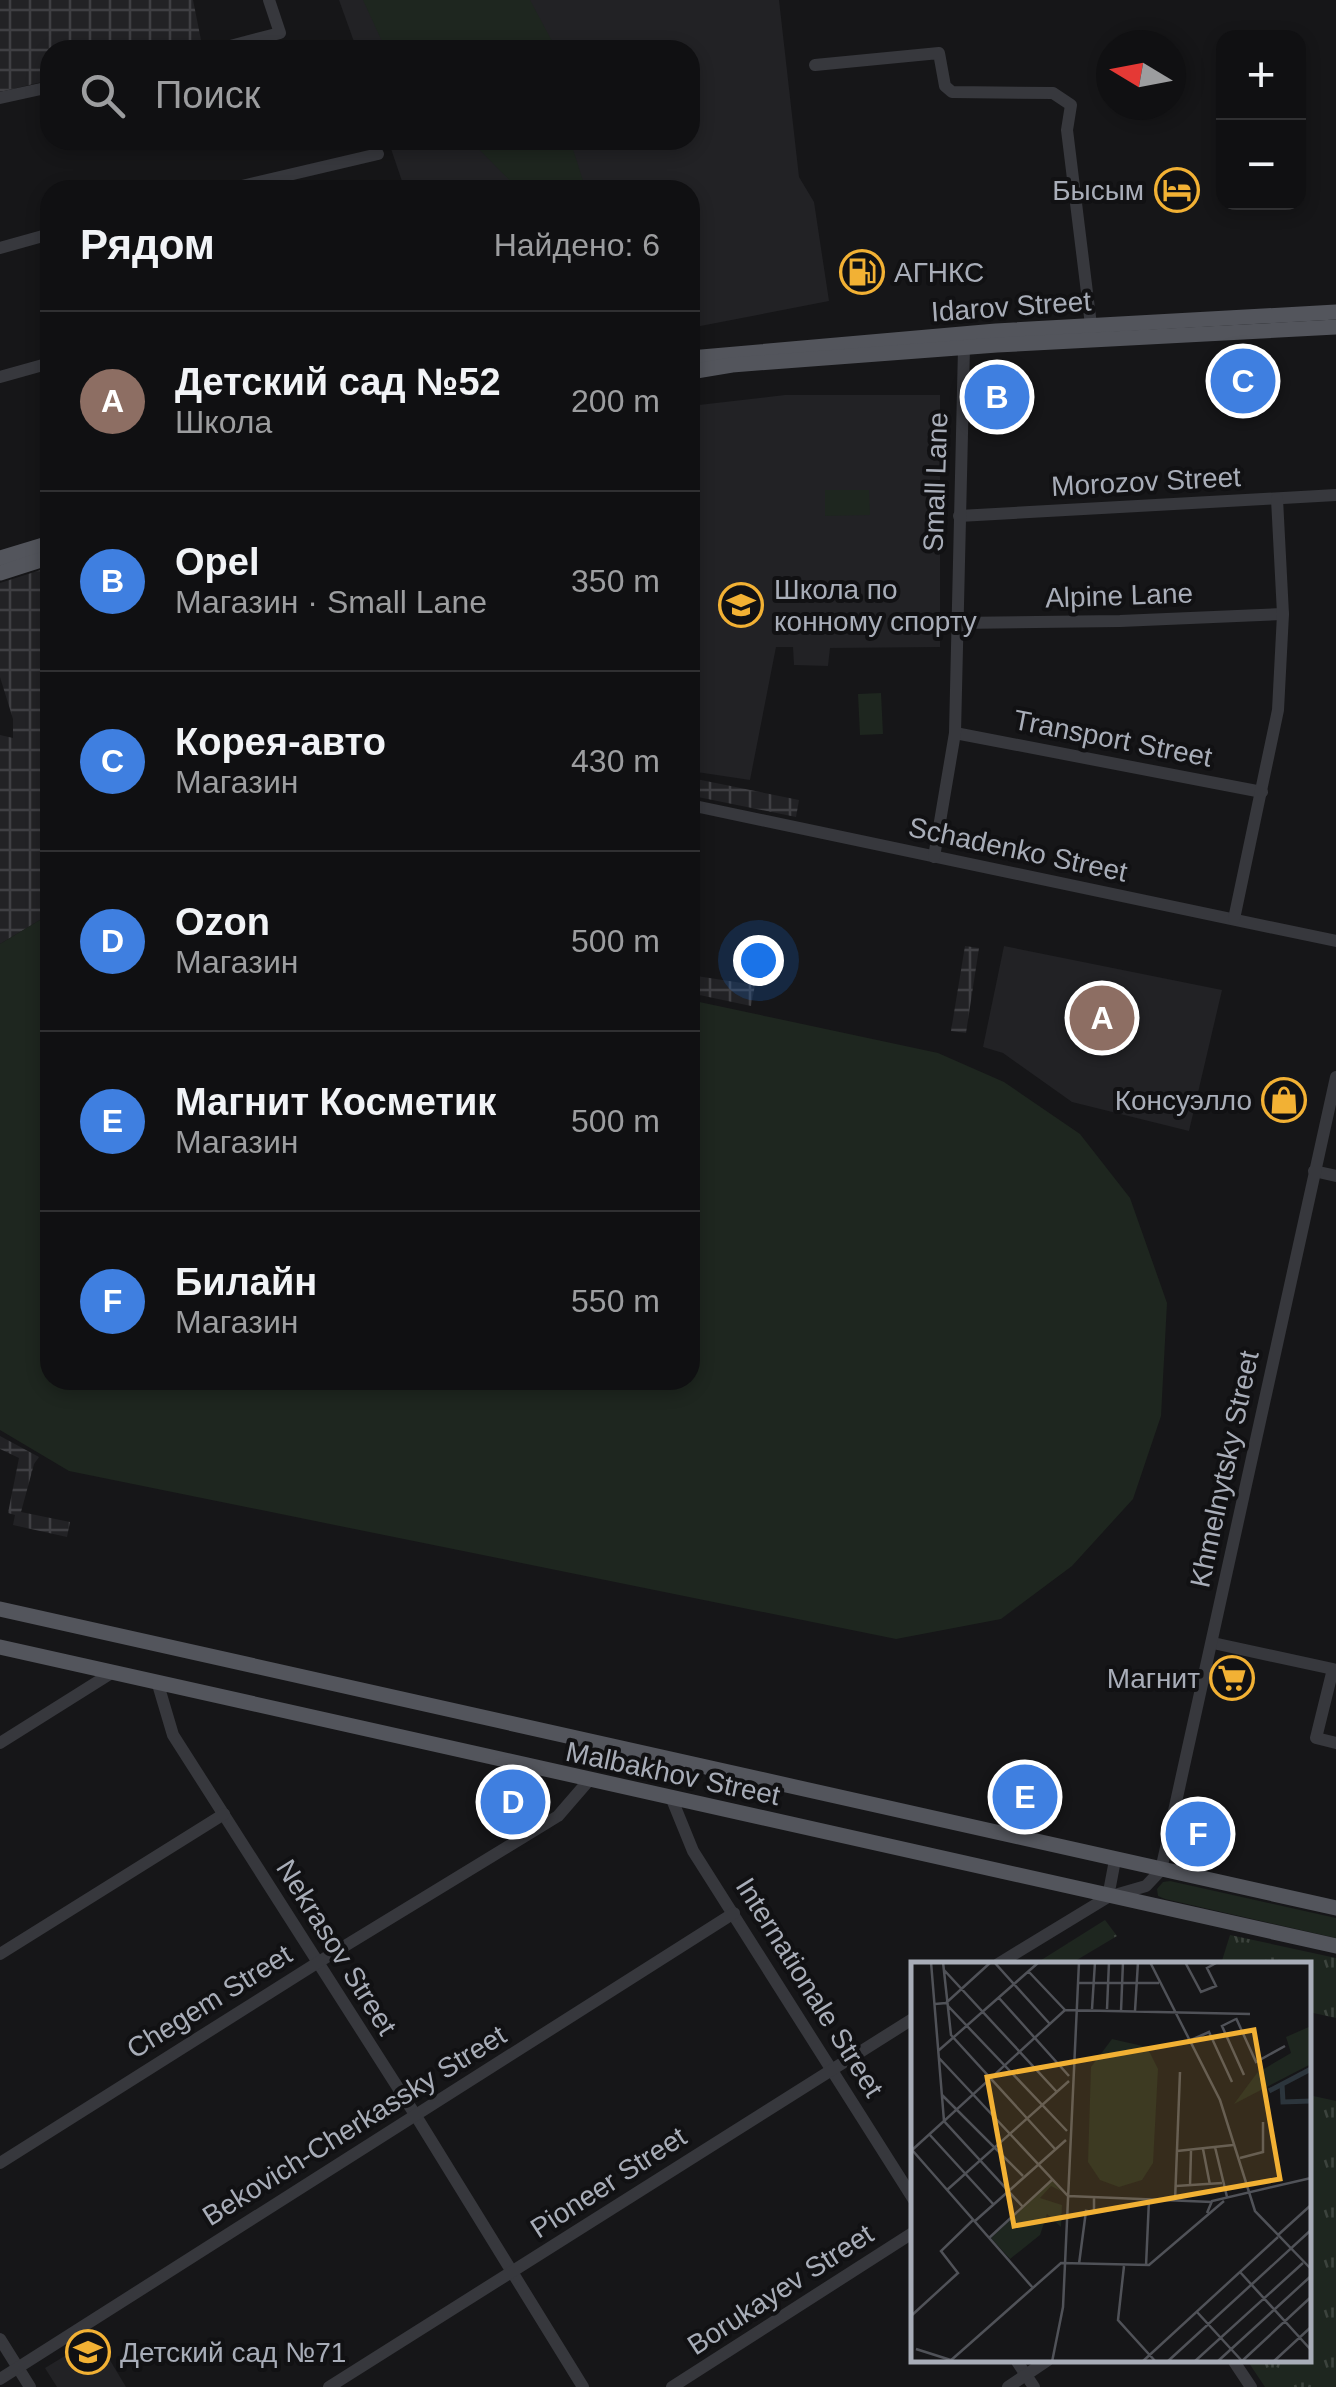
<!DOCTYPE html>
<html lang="ru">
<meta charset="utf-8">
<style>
body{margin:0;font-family:Arial,sans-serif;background:#19191b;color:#f1f3f6}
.controls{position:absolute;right:30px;top:30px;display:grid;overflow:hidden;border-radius:20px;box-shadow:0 5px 15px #0003}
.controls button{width:90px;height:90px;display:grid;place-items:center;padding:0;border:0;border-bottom:2px solid #303032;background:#101012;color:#f1f3f6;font:50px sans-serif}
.compass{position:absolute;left:1096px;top:30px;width:90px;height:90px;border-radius:50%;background:#101012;box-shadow:0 5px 15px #0003;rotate:280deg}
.you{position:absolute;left:758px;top:960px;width:35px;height:35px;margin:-25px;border:8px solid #fff;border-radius:50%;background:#1a73e8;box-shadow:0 0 0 15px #1a73e833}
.badge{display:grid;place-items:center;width:65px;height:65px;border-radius:50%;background:#7c3aed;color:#fff;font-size:32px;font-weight:700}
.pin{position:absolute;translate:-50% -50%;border:5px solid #fff;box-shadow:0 2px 10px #0006}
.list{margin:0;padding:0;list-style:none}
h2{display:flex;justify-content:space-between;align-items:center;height:130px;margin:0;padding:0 40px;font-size:42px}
h2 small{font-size:32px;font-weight:400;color:#9c9d9f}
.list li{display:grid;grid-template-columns:65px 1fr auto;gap:30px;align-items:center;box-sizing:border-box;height:180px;padding:0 40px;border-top:2px solid #303032}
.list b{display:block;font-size:38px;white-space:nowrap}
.list p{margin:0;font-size:32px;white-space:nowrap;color:#9c9d9f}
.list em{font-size:32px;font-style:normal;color:#9c9d9f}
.icon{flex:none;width:55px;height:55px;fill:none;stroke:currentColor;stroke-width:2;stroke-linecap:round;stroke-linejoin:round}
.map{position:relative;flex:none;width:1336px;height:2387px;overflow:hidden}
.search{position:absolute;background:#101012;box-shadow:0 5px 15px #0003;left:40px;top:40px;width:660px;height:110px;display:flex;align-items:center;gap:25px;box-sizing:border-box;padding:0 35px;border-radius:30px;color:#9c9d9f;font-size:38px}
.panel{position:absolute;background:#101012;box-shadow:0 5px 15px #0003;left:40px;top:180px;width:660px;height:1210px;border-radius:30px}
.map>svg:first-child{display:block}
</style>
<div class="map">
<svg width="1336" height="2387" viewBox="0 0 1336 2387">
<defs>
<pattern id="industrial-grid" width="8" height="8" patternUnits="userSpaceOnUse" patternTransform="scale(2.5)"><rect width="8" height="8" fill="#222225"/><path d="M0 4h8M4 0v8" fill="none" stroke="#3f3f43"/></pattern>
<pattern id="park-tufts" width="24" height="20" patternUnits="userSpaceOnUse" patternTransform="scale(2.5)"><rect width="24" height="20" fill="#1e261f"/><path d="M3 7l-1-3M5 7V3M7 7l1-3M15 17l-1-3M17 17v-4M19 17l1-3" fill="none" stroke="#3c433d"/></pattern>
</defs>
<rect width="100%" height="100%" fill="#161618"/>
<g fill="#222225">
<polygon points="339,0 779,0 799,177 814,202 829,301 690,328 690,190 405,190 388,140 690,140 690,50 357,50"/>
<polygon points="785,395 940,395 940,647 830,648 828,666 794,665 793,647 776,647 750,780 690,771 690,563 693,561 690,521 690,406"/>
<polygon points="1004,946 1222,990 1189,1131 1072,1102 1003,1053 983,1047"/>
<polygon points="96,2337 126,2387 57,2387 45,2368"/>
</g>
<g fill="url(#industrial-grid)">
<polygon points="0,0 193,0 202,45 181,50 50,50 50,80 0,92"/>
<polygon points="50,567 50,914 0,944 0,735 13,738 13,719 0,677 0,583"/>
<polygon points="696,779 799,800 796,817 693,796"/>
<polygon points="965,946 979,948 966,1033 951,1031"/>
<polygon points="690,975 755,985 751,1006 690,993"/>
<polygon points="0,1436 39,1457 34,1464 21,1512 70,1522 67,1537 13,1525 15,1515 8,1513 19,1458 0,1449"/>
</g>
<g fill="#1e261f">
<polygon points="363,0 530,0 554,45 544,50 386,50"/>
<polygon points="470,140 570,140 586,190 519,190"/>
<polygon points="825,490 869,490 870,515 825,516"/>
<polygon points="881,693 883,734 860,735 858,694"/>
<polygon points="50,914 50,1380 690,1380 690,1000 938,1053 1004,1082 1080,1134 1130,1198 1167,1303 1161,1416 1133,1499 1072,1566 1001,1619 896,1639 69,1471 0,1430 0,944"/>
<polygon points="1170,1881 1336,1918 1336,1938 1165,1899 1158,1896 1157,1889 1163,1882"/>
</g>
<g fill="url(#park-tufts)">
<polygon points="1105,1920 1117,1936 1070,1964 1035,1964"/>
<polygon points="1230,1935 1336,1958 1336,2018 1309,2012 1308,1964 1221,1964"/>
<polygon points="1309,2084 1313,2085 1313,2096 1336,2101 1336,2387 1265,2387 1247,2360 1308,2360"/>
</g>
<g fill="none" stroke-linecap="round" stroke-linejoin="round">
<g stroke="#37383d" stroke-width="12">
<polyline points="215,50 280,33 269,0"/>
<polyline points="815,65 939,53 945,86 952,92 1053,93 1071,105 1067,130 1091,325"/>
<polyline points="0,98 50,87"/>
<polyline points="225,190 378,154"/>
<polyline points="0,248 50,234"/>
<polyline points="0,377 50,363"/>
<polyline points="959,516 1336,495"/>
<polyline points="956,623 1120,621 1283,614"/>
<polyline points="955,733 1262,792"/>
<polyline points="690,805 1336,941"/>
<polyline points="934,857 955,733 964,348"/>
<polyline points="1234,919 1278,710 1283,614 1277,499"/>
<polyline points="1314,1171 1336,1176"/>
<polyline points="1213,1643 1333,1669 1316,1738 1336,1743"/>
<polyline points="157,1681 173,1735 416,2116 583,2387"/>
<polyline points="0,1743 113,1672"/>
<polyline points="671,1797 693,1851 914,2200"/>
<polyline points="1108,1897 1115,1860"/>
<polyline points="0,1954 224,1814"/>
<polyline points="998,1964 1108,1897 1146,1886 1161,1870 1336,1077"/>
<polyline points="0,2163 317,1963 558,1816 590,1779"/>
<polyline points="0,2339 30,2387"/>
<polyline points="1016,2360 1034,2387"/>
<polyline points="1233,2360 1251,2387"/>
<polyline points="0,2379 734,1913"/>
<polyline points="329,2387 914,2018"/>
<polyline points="672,2387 914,2232"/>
<polyline points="1008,2387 1048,2360"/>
</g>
<g stroke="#53555c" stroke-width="15">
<polyline points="690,358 996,331 1336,312"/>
<polyline points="690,372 732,365 997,345 1336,327"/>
<polyline points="0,558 50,543"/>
<polyline points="0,573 50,557"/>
<polyline points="0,1609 1336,1908"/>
<polyline points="0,1647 1336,1946"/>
</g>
</g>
<defs>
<g id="hotel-ring" transform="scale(2.25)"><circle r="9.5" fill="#111113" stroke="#f2b134" stroke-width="1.5"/><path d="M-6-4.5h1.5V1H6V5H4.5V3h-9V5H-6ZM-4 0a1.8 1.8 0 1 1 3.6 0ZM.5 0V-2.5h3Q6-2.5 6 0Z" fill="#f2b134"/></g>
<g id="fuel-ring" transform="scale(2.25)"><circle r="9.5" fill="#111113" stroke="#f2b134" stroke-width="1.5"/><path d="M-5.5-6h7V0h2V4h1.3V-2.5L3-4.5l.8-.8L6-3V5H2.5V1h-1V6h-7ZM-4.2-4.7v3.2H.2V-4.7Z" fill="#f2b134"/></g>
<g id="school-ring" transform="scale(2.25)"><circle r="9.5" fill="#111113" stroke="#f2b134" stroke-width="1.5"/><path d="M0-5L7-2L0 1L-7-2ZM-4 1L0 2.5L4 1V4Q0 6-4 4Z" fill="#f2b134"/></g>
<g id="shop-ring" transform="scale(2.25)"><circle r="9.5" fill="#111113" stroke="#f2b134" stroke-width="1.5"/><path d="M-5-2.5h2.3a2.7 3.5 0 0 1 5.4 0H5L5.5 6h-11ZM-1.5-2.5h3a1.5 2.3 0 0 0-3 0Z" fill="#f2b134"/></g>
<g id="supermarket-ring" transform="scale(2.25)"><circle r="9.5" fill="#111113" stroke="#f2b134" stroke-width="1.5"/><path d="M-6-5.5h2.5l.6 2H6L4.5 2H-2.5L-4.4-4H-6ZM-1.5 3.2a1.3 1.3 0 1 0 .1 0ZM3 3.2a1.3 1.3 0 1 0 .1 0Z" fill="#f2b134"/></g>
</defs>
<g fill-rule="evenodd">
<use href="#hotel-ring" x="1177" y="190"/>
<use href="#fuel-ring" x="862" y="272"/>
<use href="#school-ring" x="741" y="605"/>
<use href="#shop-ring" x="1284" y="1100"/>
<use href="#supermarket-ring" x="1232" y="1678"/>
<use href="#school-ring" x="88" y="2352"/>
</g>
<g text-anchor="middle" stroke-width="8" stroke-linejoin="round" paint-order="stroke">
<g font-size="28" fill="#a8adb8" stroke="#111113" text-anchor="end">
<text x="1144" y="200">Бысым</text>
<text x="894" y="282" text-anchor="start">АГНКС</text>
<text x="774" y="599" text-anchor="start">Школа по<tspan x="774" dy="32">конному спорту</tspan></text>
<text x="1252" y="1110">Консуэлло</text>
<text x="1200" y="1688">Магнит</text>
<text x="120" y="2362" text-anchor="start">Детский сад №71</text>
</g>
<g font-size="28" fill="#a8adb8" stroke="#111113">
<text transform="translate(1011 306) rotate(-4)" y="10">Idarov Street</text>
<text transform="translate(1146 481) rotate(-3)" y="10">Morozov Street</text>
<text transform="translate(935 482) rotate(-88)" y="10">Small Lane</text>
<text transform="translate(1119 595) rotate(-2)" y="10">Alpine Lane</text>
<text transform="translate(1113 738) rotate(11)" y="10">Transport Street</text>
<text transform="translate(1018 849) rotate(12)" y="10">Schadenko Street</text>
<text transform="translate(1224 1469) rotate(-78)" y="10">Khmelnytsky Street</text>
<text transform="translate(673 1773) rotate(12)" y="10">Malbakhov Street</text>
<text transform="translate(337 1947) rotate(58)" y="10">Nekrasov Street</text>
<text transform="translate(810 1987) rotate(58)" y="10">Internationale Street</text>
<text transform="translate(209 2001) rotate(-32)" y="10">Chegem Street</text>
<text transform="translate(354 2125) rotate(-32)" y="10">Bekovich-Cherkassky Street</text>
<text transform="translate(608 2182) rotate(-33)" y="10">Pioneer Street</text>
<text transform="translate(780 2289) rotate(-33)" y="10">Borukayev Street</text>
</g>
</g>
<g transform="translate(911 1962)">
<rect width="400" height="400" fill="#161618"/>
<path d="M400 64V102L323 142 346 111 380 91 375 75ZM201 77 236 85 247 107 242 201 231 218 208 225 189 218 177 200 180 105Z" fill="#1e261f"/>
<path d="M141 219 150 229 140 224 129 236 151 243 150 265 136 252 129 273 99 297 80 276Z" fill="#1e261f"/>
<path fill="none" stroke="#2c353c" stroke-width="5" d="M371 122 372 140 400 139M358 129 400 107"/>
<path fill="none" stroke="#505258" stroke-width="2.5" d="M32 0 40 73 144 187M83 0 138 61M239 0 309 138 344 249 400 307M274 0 290 30 305 24 296 6 307 0M33 8 145 129M118 10 154 48M167 21H248M88 36 158 114M24 42 35 41 80 0M37 44 156 169M181 47 184 0M196 47 198 0M210 49 212 0M224 49 227 0M325 56 345 100 374 84M325 57 311 64 333 113M280 78 298 70 321 120M27 89 128 0M28 96 157 234 301 240M31 133 112 214M18 172 83 243M304 185 316 235M292 187 299 223M0 189 33 159 20 0M2 189 122 326M266 189 322 183M329 196 352 190V160M265 224 311 221M279 224 280 189M36 228 158 119M264 239 269 110M112 245 33 159 154 48 339 52M296 251 301 239 400 216M64 259 155 178M367 273 400 243M78 276 142 217M168 302 175 249 183 250V236M213 304 207 358 245 400M235 304 238 238M329 310 400 388M286 350 331 399M0 354 47 311 30 289 62 258M5 387 46 400M38 400 150 301 238 303 313 239M141 400 152 345 168 0M231 400 367 275M256 400 400 268M283 400 392 301M306 400 400 314M330 400 400 335M362 400 400 365"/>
<path fill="#f2b134" fill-opacity="0.15" stroke="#f2b134" stroke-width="5" d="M343 68 369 217 103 264 76 115Z"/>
<rect width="400" height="400" fill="none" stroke="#a8adb8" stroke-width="5"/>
</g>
</svg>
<div class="controls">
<button>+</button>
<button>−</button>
</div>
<svg class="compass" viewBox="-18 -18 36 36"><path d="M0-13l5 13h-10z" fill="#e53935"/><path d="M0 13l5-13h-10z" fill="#9c9d9f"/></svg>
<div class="you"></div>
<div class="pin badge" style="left:1102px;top:1018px;background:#8d6e63">A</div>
<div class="pin badge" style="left:997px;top:397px;background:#3f7fe0">B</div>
<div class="pin badge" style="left:1243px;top:381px;background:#3f7fe0">C</div>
<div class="pin badge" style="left:513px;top:1802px;background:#3f7fe0">D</div>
<div class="pin badge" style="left:1025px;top:1797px;background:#3f7fe0">E</div>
<div class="pin badge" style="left:1198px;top:1834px;background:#3f7fe0">F</div>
<div class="search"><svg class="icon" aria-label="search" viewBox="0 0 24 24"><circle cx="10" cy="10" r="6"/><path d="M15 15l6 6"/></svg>Поиск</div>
<section class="panel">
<h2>Рядом<small>Найдено: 6</small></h2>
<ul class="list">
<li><span class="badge" style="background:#8d6e63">A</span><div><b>Детский сад №52</b><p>Школа</p></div><em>200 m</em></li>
<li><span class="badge" style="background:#3f7fe0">B</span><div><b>Opel</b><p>Магазин · Small Lane</p></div><em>350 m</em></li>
<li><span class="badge" style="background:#3f7fe0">C</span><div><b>Корея-авто</b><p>Магазин</p></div><em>430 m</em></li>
<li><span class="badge" style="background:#3f7fe0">D</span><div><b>Ozon</b><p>Магазин</p></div><em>500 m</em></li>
<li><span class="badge" style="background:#3f7fe0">E</span><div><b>Магнит Косметик</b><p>Магазин</p></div><em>500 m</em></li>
<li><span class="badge" style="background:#3f7fe0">F</span><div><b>Билайн</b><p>Магазин</p></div><em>550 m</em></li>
</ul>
</section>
</div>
